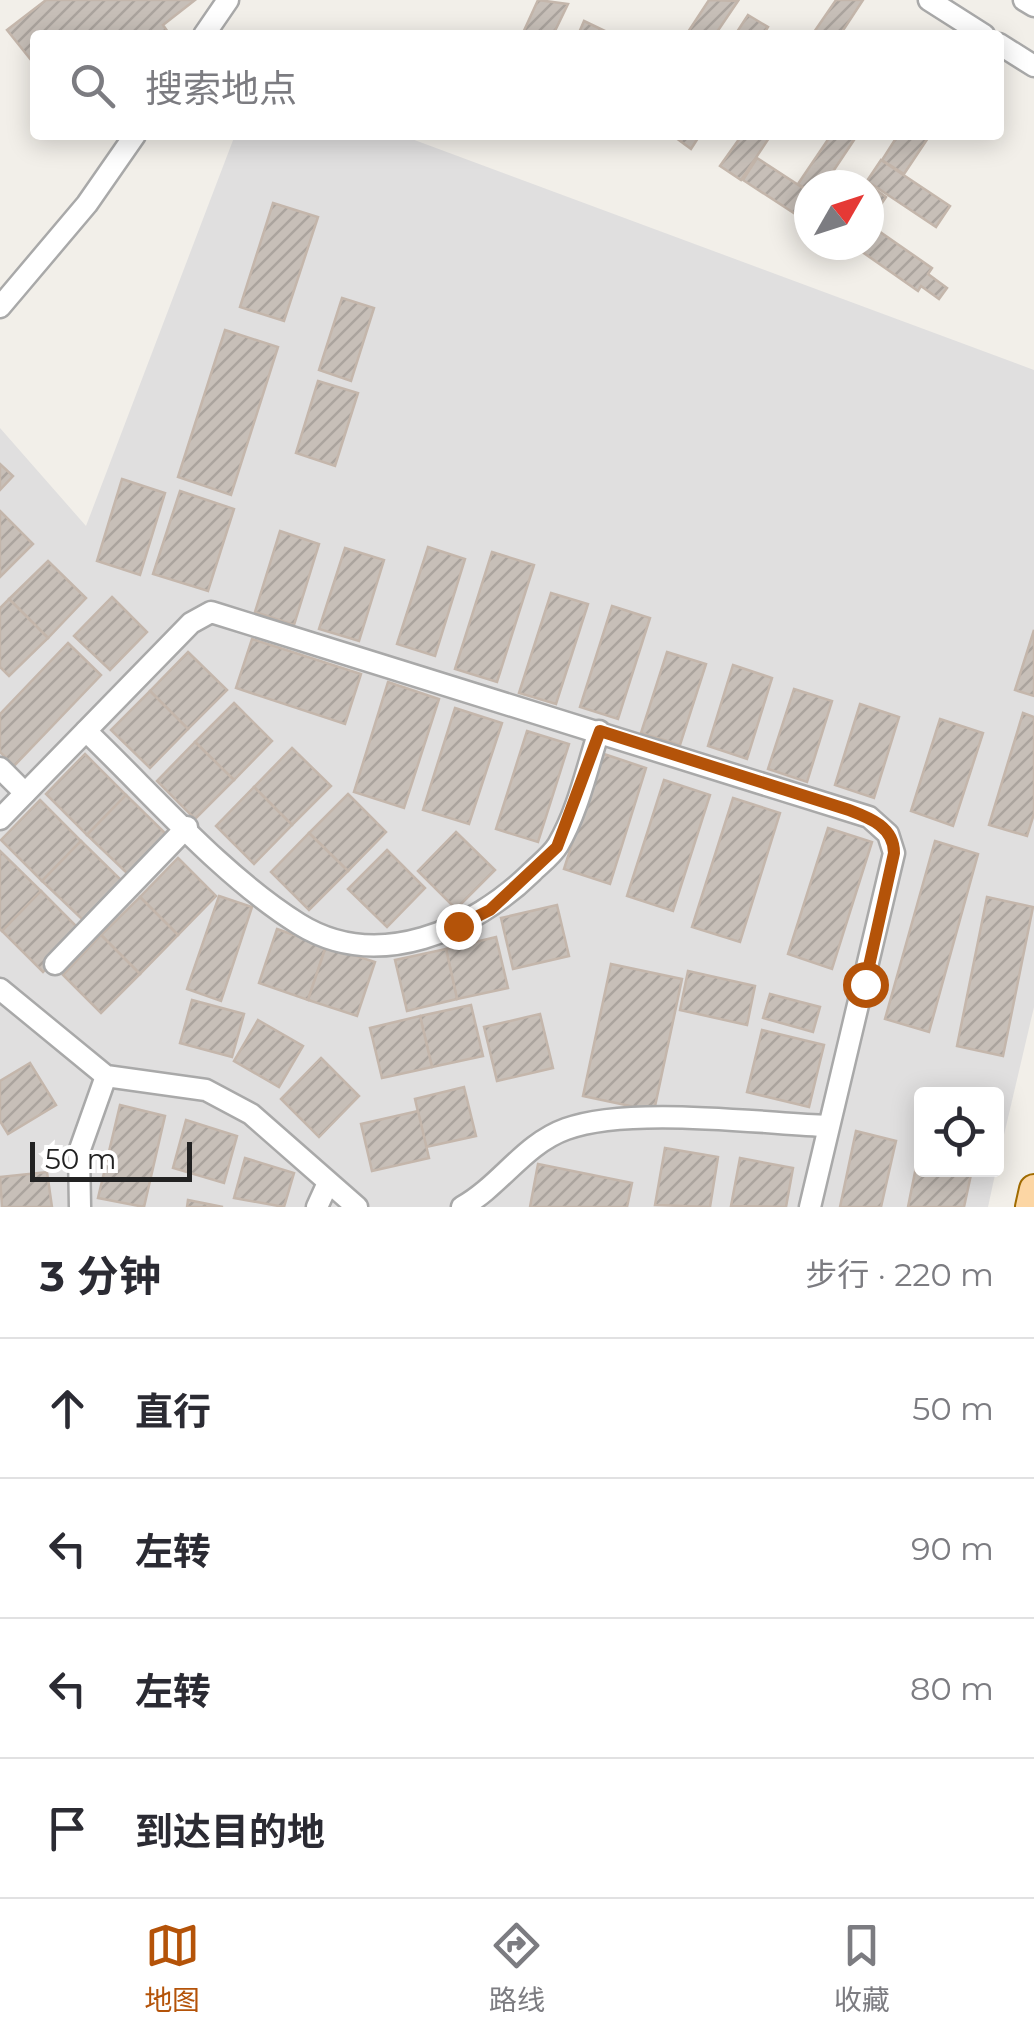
<!DOCTYPE html>
<html lang="zh">
<meta charset="utf-8">
<style>
body{margin:0;font-family:Montserrat,"Noto Sans SC",sans-serif;background:#f2f2f3;color:#2b2b33}
.controls{position:absolute;right:30px;bottom:30px;display:grid;overflow:hidden;border-radius:10px;box-shadow:0 5px 25px #0003}
.controls button{width:90px;height:90px;display:grid;place-items:center;padding:0;border:0;border-bottom:2px solid #e1e1e2;background:#fff;color:#2b2b33;font:50px sans-serif}
.compass{position:absolute;left:794px;top:170px;width:90px;height:90px;border-radius:50%;background:#fff;box-shadow:0 5px 25px #0003;rotate:51deg}
.scale{position:absolute;left:30px;bottom:25px;width:162px;box-sizing:border-box;padding-left:10px;border:5px solid #222;border-top:0;font-size:28px;line-height:35px;white-space:nowrap;color:#222;-webkit-text-stroke:8px #fff;paint-order:stroke}
.stop{position:absolute;width:30px;height:30px;margin:-22px;border:8px solid #b45309;border-radius:50%;background:#fff}
.stop.end{background:#b45309;border-color:#fff;box-shadow:0 2px 10px #0008}
.list{margin:0;padding:0;list-style:none}
h2{display:flex;justify-content:space-between;align-items:center;height:130px;margin:0;padding:0 40px;font-size:42px}
h2 small{font-size:32px;font-weight:400;color:#7c7c81}
.list li{display:grid;grid-template-columns:65px 1fr auto;gap:30px;align-items:center;box-sizing:border-box;height:140px;padding:0 40px;border-top:2px solid #e1e1e2}
.list b{display:block;font-size:38px;white-space:nowrap}
.list em{font-size:32px;font-style:normal;color:#7c7c81}
.icon{flex:none;width:55px;height:55px;fill:none;stroke:currentColor;stroke-width:2;stroke-linecap:round;stroke-linejoin:round}
.map{position:relative;flex:none;width:1034px;height:1207px;overflow:hidden}
.search{position:absolute;background:#fff;box-shadow:0 5px 25px #0003;left:30px;right:30px;top:30px;height:110px;display:flex;align-items:center;gap:25px;box-sizing:border-box;padding:0 35px;border-radius:10px;color:#7c7c81;font-size:38px}
.sheet{height:690px;background:#fff}
nav{display:flex;justify-content:space-around;align-items:center;box-sizing:border-box;height:140px;border-top:2px solid #e1e1e2;background:#fff;font-size:28px;color:#7c7c81}
nav a{display:grid;justify-items:center;gap:5px}
nav .on{color:#b45309}
.map>svg:first-child{display:block}
</style>
<div class="map">
<svg width="1034" height="1207" viewBox="0 0 1034 1207">
<defs>
<pattern id="building-hatch" width="6" height="6" patternUnits="userSpaceOnUse" patternTransform="scale(2.5)"><rect width="6" height="6" fill="#c7bfb8"/><path d="M-1 1l2-2M0 6l6-6M5 7l2-2" fill="none" stroke="#aba49e"/></pattern>
</defs>
<rect width="100%" height="100%" fill="#f2efe9"/>
<polygon fill="#e0dfdf" points="235,135 401,135 1034,370 1034,1007 996,1169 996,1094 922,1094 922,1170 996,1170 988,1207 0,1207 0,428 86,526"/>
<g fill="url(#building-hatch)" stroke="#c4b6ab" stroke-width="2.5">
<polygon points="46,0 195,0 163,25 170,35 35,35 35,65 7,30"/>
<polygon points="538,0 568,4 553,35 522,35"/>
<polygon points="709,0 738,1 715,35 686,35"/>
<polygon points="836,0 863,0 840,35 812,35"/>
<polygon points="748,15 768,27 763,35 735,35"/>
<polygon points="584,21 607,32 606,35 578,35"/>
<polygon points="672,135 700,135 691,149"/>
<polygon points="742,135 771,135 741,180 720,166"/>
<polygon points="831,135 856,137 824,185 809,185 809,191 798,184"/>
<polygon points="898,135 930,135 904,174 882,160"/>
<polygon points="757,158 809,192 809,210 803,219 743,180"/>
<polygon points="881,160 950,206 936,227 867,181"/>
<polygon points="865,182 886,197 869,222 869,185 863,185"/>
<polygon points="273,203 318,217 284,321 240,307"/>
<polygon points="873,227 932,268 928,274 947,288 939,299 921,286 918,291 858,249 869,245"/>
<polygon points="342,298 374,308 351,381 319,370"/>
<polygon points="225,330 278,347 231,495 178,477"/>
<polygon points="318,381 358,393 335,466 296,453"/>
<polygon points="0,464 13,476 0,490"/>
<polygon points="122,479 165,493 140,575 97,561"/>
<polygon points="180,491 234,509 208,591 153,574"/>
<polygon points="0,511 33,544 0,577"/>
<polygon points="280,531 319,544 294,625 255,612"/>
<polygon points="428,547 465,559 435,656 397,644"/>
<polygon points="345,548 384,560 359,641 319,629"/>
<polygon points="492,552 534,565 497,682 455,669"/>
<polygon points="48,561 86,598 48,638 9,599"/>
<polygon points="551,593 588,604 556,704 519,693"/>
<polygon points="112,597 147,632 110,670 74,636"/>
<polygon points="9,599 48,638 9,676 0,667 0,608"/>
<polygon points="612,606 650,618 618,719 580,707"/>
<polygon points="1034,630 1034,696 1015,690"/>
<polygon points="252,639 361,674 345,724 236,688"/>
<polygon points="68,643 101,675 14,766 0,752 0,714"/>
<polygon points="188,652 227,690 188,729 150,691"/>
<polygon points="667,652 706,664 680,745 641,733"/>
<polygon points="733,665 772,678 747,759 708,746"/>
<polygon points="388,682 439,699 404,808 354,792"/>
<polygon points="794,689 832,701 807,782 768,769"/>
<polygon points="150,691 188,729 150,768 111,730"/>
<polygon points="234,703 272,741 234,780 195,742"/>
<polygon points="860,704 899,717 874,798 835,785"/>
<polygon points="455,708 502,723 469,824 423,810"/>
<polygon points="1023,713 1034,717 1034,814 1027,836 989,825"/>
<polygon points="940,719 983,733 953,826 911,811"/>
<polygon points="527,731 569,744 538,842 496,829"/>
<polygon points="195,742 234,780 195,819 157,781"/>
<polygon points="292,748 331,786 292,825 254,787"/>
<polygon points="601,753 646,768 610,884 564,869"/>
<polygon points="85,754 126,795 87,835 46,794"/>
<polygon points="664,780 710,795 673,911 627,896"/>
<polygon points="254,787 292,825 254,864 216,826"/>
<polygon points="348,794 386,832 348,871 309,833"/>
<polygon points="126,795 168,836 129,875 87,835"/>
<polygon points="733,798 780,813 740,942 692,927"/>
<polygon points="40,800 81,841 42,881 1,840"/>
<polygon points="828,828 872,842 832,969 788,954"/>
<polygon points="456,832 495,870 456,909 418,871"/>
<polygon points="309,833 348,871 309,910 271,872"/>
<polygon points="81,841 123,882 84,921 42,881"/>
<polygon points="935,841 978,854 929,1032 885,1019"/>
<polygon points="387,850 425,888 387,927 348,889"/>
<polygon points="0,851 41,891 2,931 0,929"/>
<polygon points="178,858 216,896 178,935 140,897"/>
<polygon points="41,891 82,932 43,972 2,931"/>
<polygon points="219,896 252,907 221,1001 187,989"/>
<polygon points="140,897 178,935 140,974 101,935"/>
<polygon points="987,897 1033,907 1003,1056 957,1046"/>
<polygon points="557,905 569,956 513,969 501,918"/>
<polygon points="277,929 326,946 308,1000 259,983"/>
<polygon points="101,935 140,974 101,1013 63,975"/>
<polygon points="496,937 508,988 457,999 446,949"/>
<polygon points="326,946 375,962 357,1016 308,1000"/>
<polygon points="446,949 457,999 407,1011 395,960"/>
<polygon points="611,964 682,979 654,1111 583,1096"/>
<polygon points="688,971 755,986 747,1025 680,1010"/>
<polygon points="770,994 820,1007 813,1032 763,1018"/>
<polygon points="192,1000 244,1014 232,1057 180,1043"/>
<polygon points="471,1005 483,1056 432,1067 420,1016"/>
<polygon points="540,1014 553,1068 497,1081 484,1027"/>
<polygon points="420,1016 432,1067 382,1078 370,1028"/>
<polygon points="258,1020 303,1046 279,1087 234,1061"/>
<polygon points="762,1030 824,1045 809,1107 747,1092"/>
<polygon points="321,1058 359,1096 319,1137 281,1099"/>
<polygon points="30,1063 56,1105 8,1134 0,1121 0,1081"/>
<polygon points="464,1087 476,1136 426,1147 415,1099"/>
<polygon points="120,1105 165,1116 144,1207 98,1198"/>
<polygon points="418,1111 429,1158 372,1171 361,1124"/>
<polygon points="186,1120 237,1136 224,1183 173,1168"/>
<polygon points="856,1131 896,1141 881,1207 840,1207"/>
<polygon points="921,1142 922,1170 972,1170 964,1207 908,1207"/>
<polygon points="665,1148 718,1157 710,1207 655,1205"/>
<polygon points="245,1158 294,1173 284,1207 234,1198"/>
<polygon points="740,1158 793,1168 786,1207 731,1206"/>
<polygon points="538,1164 632,1183 627,1207 530,1207"/>
<polygon points="47,1172 52,1207 2,1207 0,1177"/>
<polygon points="188,1200 223,1207 187,1207"/>
</g>
<g fill="none" stroke-linecap="round" stroke-linejoin="round">
<g stroke="#a9a9a9" stroke-width="25">
<g id="minor">
<polyline points="929,0 984,35"/>
<polyline points="1024,0 1034,6"/>
<polyline points="204,35 228,0"/>
<polyline points="999,44 1034,66"/>
<polyline points="0,307 87,204 135,135"/>
<path d="M86 731C152 794 222 876 299 924 378 973 473 930 532 872 540 864 552 855 558 845 578 811 587 768 599 731"/>
<polyline points="0,768 25,793"/>
<polyline points="0,819 191,623 211,612 869,817 888,834 894,853 810,1207"/>
<polyline points="55,964 187,827"/>
<polyline points="0,989 106,1076 206,1090 251,1114 357,1207"/>
<polyline points="80,1207 79,1152 106,1076"/>
<polyline points="317,1207 327,1185"/>
<path d="M462 1207C500 1186 524 1144 566 1129 628 1106 758 1123 827 1126"/>
</g>
</g>
<g stroke="#a06b00" stroke-width="32">
<polyline id="major" points="1030,1207 1034,1189"/>
</g>
<use href="#minor" stroke="#fff" stroke-width="20"/>
<use href="#major" stroke="#fcd6a4" stroke-width="28"/>
</g>
<g fill="none" stroke-linecap="round" stroke-linejoin="round">
<path stroke="#b45309" stroke-width="12" d="M458 926 490 910 557 847 600 731 849 810C870 818 894 827 894 853L865 984"/>
</g>
</svg>
<div class="controls">
<button><svg class="icon" aria-label="locate" viewBox="0 0 24 24"><circle cx="12" cy="12" r="6"/><path d="M12 2v4M12 18v4M2 12h4M18 12h4"/></svg></button>
</div>
<svg class="compass" viewBox="-18 -18 36 36"><path d="M0-13l5 13h-10z" fill="#e53935"/><path d="M0 13l5-13h-10z" fill="#7c7c81"/></svg>
<div class="scale">50 m</div>
<div class="stop" style="left:865px;top:984px"></div>
<div class="stop end" style="left:458px;top:926px"></div>
<div class="search"><svg class="icon" aria-label="search" viewBox="0 0 24 24"><circle cx="10" cy="10" r="6"/><path d="M15 15l6 6"/></svg>搜索地点</div>
</div>
<section class="sheet">
<h2>3 分钟<small>步行 · 220 m</small></h2>
<ul class="list">
<li><svg class="icon" aria-label="ahead" viewBox="0 0 24 24"><path d="M12 20V5M6 11l6-6 6 6"/></svg><div><b>直行</b></div><em>50 m</em></li>
<li><svg class="icon" aria-label="left" viewBox="0 0 24 24"><path d="M17 20v-9H6M10 6l-5 5 5 5"/></svg><div><b>左转</b></div><em>90 m</em></li>
<li><svg class="icon" aria-label="left" viewBox="0 0 24 24"><path d="M17 20v-9H6M10 6l-5 5 5 5"/></svg><div><b>左转</b></div><em>80 m</em></li>
<li><svg class="icon" aria-label="arrive" viewBox="0 0 24 24"><path d="M6 21V4h12l-3 4 3 4H6"/></svg><div><b>到达目的地</b></div></li>
</ul>
</section>
<nav>
<a class="on"><svg class="icon" aria-label="map" viewBox="0 0 24 24"><path d="M3 6l6-2 6 2 6-2v14l-6 2-6-2-6 2zM9 4v14M15 6v14"/></svg>地图</a>
<a><svg class="icon" aria-label="directions" viewBox="0 0 24 24"><path d="M12 3l9 9-9 9-9-9zM9 14v-3h6M13 9l2 2-2 2"/></svg>路线</a>
<a><svg class="icon" aria-label="saved" viewBox="0 0 24 24"><path d="M7 4h10v16l-5-4-5 4z"/></svg>收藏</a>
</nav>
